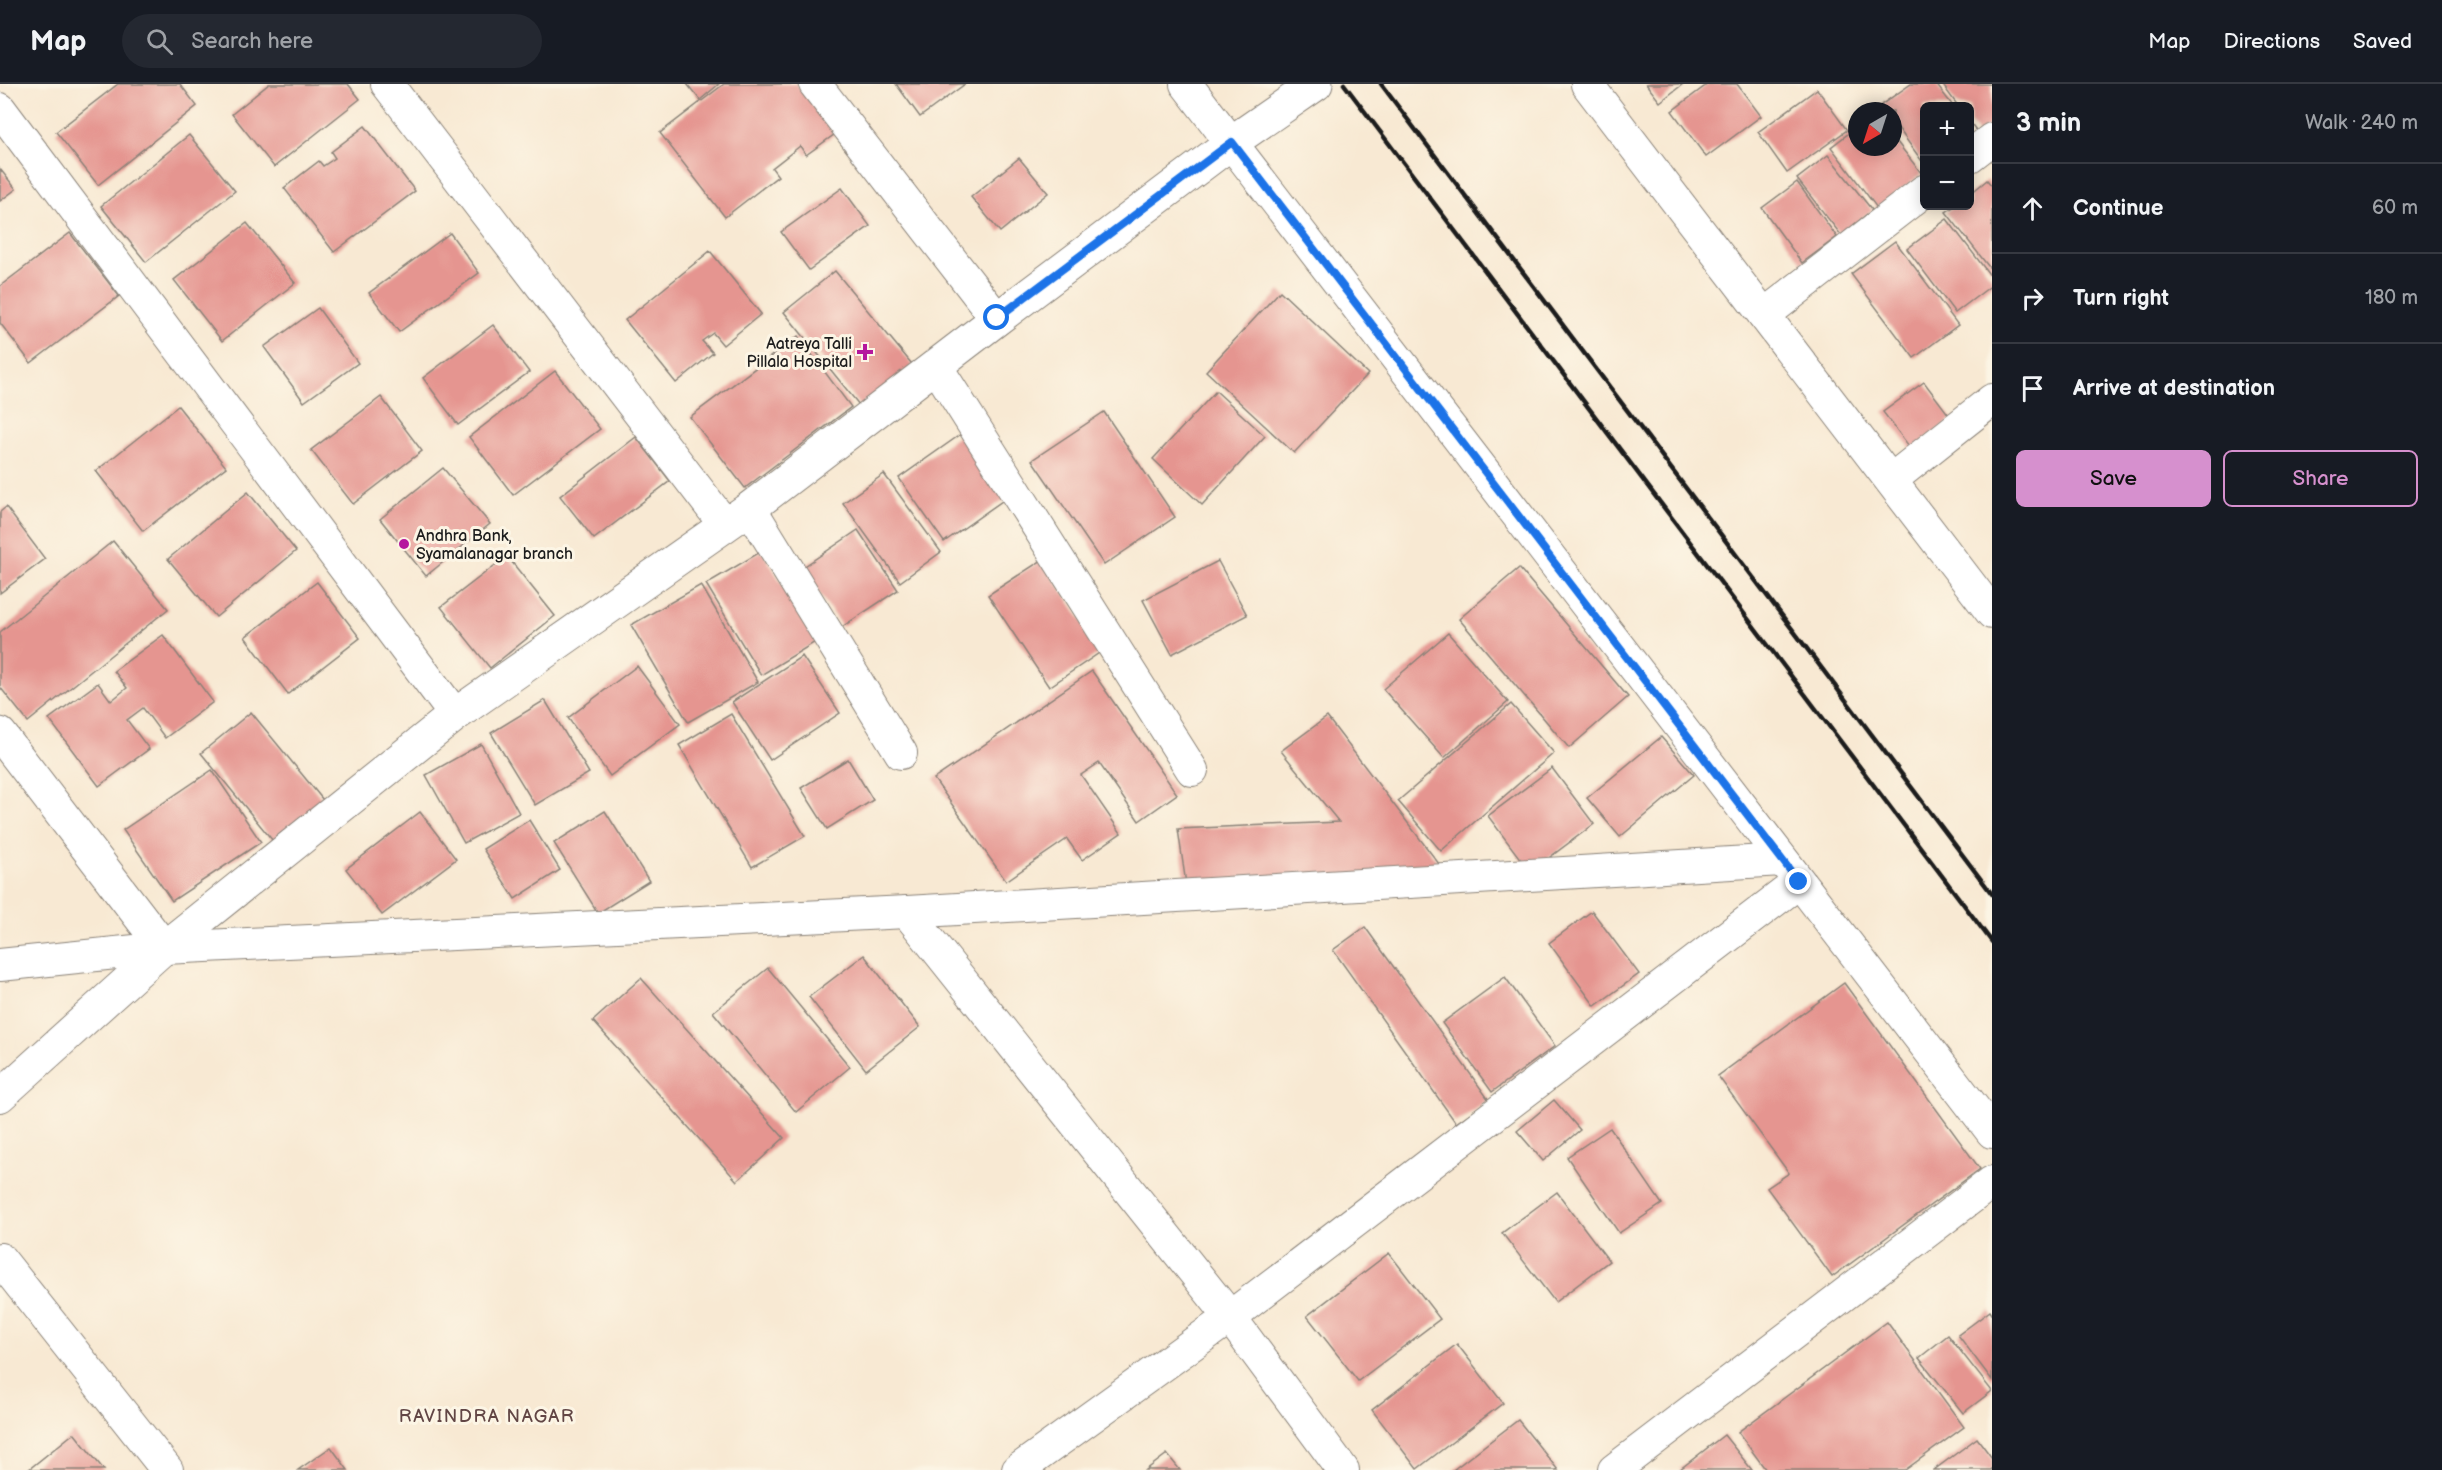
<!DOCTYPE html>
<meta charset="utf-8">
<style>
body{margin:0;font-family:"Balsamiq Sans",sans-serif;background:#242831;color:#f1f3f6}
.controls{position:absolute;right:18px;top:18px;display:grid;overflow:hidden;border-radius:9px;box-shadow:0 3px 15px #0003}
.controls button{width:54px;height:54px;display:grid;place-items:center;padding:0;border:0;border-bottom:2px solid #363941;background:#171b24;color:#f1f3f6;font:30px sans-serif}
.compass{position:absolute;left:1848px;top:18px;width:54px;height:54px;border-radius:50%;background:#171b24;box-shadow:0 3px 15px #0003;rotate:219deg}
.stop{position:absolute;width:18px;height:18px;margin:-14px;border:4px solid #1a73e8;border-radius:50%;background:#fff}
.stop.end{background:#1a73e8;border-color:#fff;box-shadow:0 2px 6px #0008}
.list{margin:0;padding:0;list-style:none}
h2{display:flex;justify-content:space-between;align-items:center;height:78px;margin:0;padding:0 24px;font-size:26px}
h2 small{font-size:20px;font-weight:400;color:#9ea1a6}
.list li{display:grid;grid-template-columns:39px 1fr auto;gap:18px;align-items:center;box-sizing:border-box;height:90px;padding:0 24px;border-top:2px solid #363941}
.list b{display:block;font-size:22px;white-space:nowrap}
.list em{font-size:20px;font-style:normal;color:#9ea1a6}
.actions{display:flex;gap:12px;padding:18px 24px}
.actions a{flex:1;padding:14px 0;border:2px solid #d690ce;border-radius:9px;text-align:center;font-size:21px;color:#d690ce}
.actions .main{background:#d690ce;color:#111}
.icon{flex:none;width:33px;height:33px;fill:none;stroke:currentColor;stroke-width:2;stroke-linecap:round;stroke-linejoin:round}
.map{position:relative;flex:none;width:1992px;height:1386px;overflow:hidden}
header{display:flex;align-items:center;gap:36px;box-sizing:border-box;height:84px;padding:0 30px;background:#171b24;border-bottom:2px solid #363941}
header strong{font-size:28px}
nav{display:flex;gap:33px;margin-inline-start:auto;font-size:21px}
.search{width:420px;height:54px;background:#242831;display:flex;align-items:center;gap:15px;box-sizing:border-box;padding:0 21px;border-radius:33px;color:#9ea1a6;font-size:22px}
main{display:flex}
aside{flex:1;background:#171b24}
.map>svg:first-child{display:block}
</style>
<header>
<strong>Map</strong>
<div class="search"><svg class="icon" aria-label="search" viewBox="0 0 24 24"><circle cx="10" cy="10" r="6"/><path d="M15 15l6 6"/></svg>Search here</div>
<nav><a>Map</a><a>Directions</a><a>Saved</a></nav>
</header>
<main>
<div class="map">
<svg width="1992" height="1386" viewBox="0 0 1992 1386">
<rect width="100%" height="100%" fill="#fcf5e5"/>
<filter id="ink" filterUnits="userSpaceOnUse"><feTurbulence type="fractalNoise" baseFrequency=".0167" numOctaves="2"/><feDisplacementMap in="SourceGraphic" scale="12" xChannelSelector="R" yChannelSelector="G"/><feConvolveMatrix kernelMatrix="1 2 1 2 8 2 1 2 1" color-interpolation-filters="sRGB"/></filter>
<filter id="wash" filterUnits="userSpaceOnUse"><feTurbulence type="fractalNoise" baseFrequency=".008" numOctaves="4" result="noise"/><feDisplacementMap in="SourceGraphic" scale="24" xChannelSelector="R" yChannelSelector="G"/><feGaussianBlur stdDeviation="1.35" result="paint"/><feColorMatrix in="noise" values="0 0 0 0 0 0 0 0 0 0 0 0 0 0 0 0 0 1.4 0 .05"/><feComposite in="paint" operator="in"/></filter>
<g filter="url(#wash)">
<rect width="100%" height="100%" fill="#f8e9d3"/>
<g id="blocks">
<g fill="#e59590">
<polygon points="118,0 180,0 197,22 98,101 56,48"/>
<polygon points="269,0 348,0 360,15 274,83 232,30"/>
<polygon points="687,0 719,0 700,16"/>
<polygon points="724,0 797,0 835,50 806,71 800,62 772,84 778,92 725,133 660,49"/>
<polygon points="896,0 965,0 920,33"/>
<polygon points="1646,0 1683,0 1660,18"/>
<polygon points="1708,0 1737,0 1761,32 1706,73 1672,27"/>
<polygon points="1911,0 1936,0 1953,22 1924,22 1924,80 1893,37 1893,27 1886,27 1881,21"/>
<polygon points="1942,0 1992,0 1992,39 1978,49 1970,38 1970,22 1958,22"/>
<polygon points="1817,5 1847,46 1787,89 1758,48"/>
<polygon points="365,42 415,107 334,168 284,104 319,77 323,82 335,74 331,68"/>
<polygon points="1857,43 1857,63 1893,63 1893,53 1922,90 1877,124 1831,63"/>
<polygon points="189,51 235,107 146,178 101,122"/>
<polygon points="1828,71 1872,126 1841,151 1797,95"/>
<polygon points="1019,74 1048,109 1000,148 971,113"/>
<polygon points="0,85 16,105 0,117"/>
<polygon points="1987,96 1992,102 1992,187 1946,128 1955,122 1970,122 1970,110"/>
<polygon points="1797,98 1837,153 1802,179 1762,124"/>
<polygon points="842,104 870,142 809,186 781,148"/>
<polygon points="1947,135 1992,194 1992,201 1955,229 1907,165"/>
<polygon points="247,139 295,199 222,257 174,196"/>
<polygon points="70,149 119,212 31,279 0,239 0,202"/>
<polygon points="450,149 479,189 399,248 369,209"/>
<polygon points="1895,157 1958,241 1914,274 1851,190"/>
<polygon points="710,167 761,230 723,261 713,249 702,257 713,269 676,299 625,236"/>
<polygon points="835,187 916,285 864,327 784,228"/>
<polygon points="1280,207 1368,290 1294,369 1206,287"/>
<polygon points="318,224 358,279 304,318 264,263"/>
<polygon points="493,241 529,288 458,341 423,294"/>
<polygon points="798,252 851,323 745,404 690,333"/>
<polygon points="555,287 600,345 513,411 469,353"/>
<polygon points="1924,298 1952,335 1912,366 1883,328"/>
<polygon points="1216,307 1265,352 1202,421 1153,375"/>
<polygon points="381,313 422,367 353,420 311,366"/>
<polygon points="178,322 226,383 143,447 96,387"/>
<polygon points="1104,328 1175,433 1104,481 1032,376"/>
<polygon points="964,348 1009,412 944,458 899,394"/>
<polygon points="636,353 670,397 594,455 560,412"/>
<polygon points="443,384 490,440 426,492 380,435"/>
<polygon points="884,390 941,468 900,498 843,419"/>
<polygon points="248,408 296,467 216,533 168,475"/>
<polygon points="6,423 45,475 0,509 0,428"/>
<polygon points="858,446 898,506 842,543 802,484"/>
<polygon points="113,457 168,525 28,638 0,603 0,548"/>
<polygon points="762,467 817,557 761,591 706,500"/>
<polygon points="507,472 555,532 490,584 441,523"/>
<polygon points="1042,476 1102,567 1049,603 988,511"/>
<polygon points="1218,477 1247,531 1172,570 1143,516"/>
<polygon points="1519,484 1628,613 1569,664 1459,535"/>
<polygon points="317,498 360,554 288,610 245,553"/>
<polygon points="701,501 758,598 688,638 631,541"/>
<polygon points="1448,549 1508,618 1444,674 1383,605"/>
<polygon points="163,551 213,618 165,654 143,624 127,636 149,665 99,702 49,635 98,599 111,617 127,604 114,587"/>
<polygon points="802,572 840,629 770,676 732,618"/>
<polygon points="637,582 680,640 610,692 568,634"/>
<polygon points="1092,587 1177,710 1139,737 1099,679 1081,691 1121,749 1082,776 1067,755 1006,797 934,695"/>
<polygon points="545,616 589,689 535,721 491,649"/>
<polygon points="1511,620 1554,669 1441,767 1398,717"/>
<polygon points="251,628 323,716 273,757 201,669"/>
<polygon points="731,630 805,752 752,783 679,661"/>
<polygon points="1327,633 1446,789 1186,800 1178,745 1339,738 1281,667"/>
<polygon points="1661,653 1694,691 1620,753 1587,714"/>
<polygon points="481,660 519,729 464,759 426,691"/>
<polygon points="848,675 873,716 827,745 801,704"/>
<polygon points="1552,684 1594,740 1530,788 1488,732"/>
<polygon points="212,686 261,758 172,817 123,746"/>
<polygon points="605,727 649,797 598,829 554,759"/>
<polygon points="420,728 456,775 382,831 346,785"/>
<polygon points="529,736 560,786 515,815 483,765"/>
<polygon points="1592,827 1639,890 1595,922 1549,859"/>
<polygon points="1365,843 1489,1016 1456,1039 1333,866"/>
<polygon points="864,871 920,943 866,986 809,913"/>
<polygon points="768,884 850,983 796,1028 713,928"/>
<polygon points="1505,893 1555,962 1492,1008 1442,939"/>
<polygon points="641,894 784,1054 737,1097 593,937"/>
<polygon points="1844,899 1980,1085 1832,1193 1767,1104 1789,1089 1718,992"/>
<polygon points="1554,1016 1580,1046 1543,1077 1517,1047"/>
<polygon points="1610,1044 1662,1120 1619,1149 1567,1073"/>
<polygon points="1557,1108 1609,1177 1555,1218 1502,1149"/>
<polygon points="1389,1169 1440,1235 1358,1297 1307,1232"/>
<polygon points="1990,1227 1992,1230 1992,1296 1958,1251"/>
<polygon points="1887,1238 1964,1343 1905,1386 1766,1386 1738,1348"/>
<polygon points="1948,1251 1992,1307 1963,1329 1919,1274"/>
<polygon points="1457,1260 1503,1319 1417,1385 1372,1326"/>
<polygon points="1518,1336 1558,1386 1453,1386"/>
<polygon points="74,1349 104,1386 28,1386"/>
<polygon points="1724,1351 1752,1386 1679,1386"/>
<polygon points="1977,1354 1992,1374 1992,1386 1934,1386"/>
<polygon points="331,1363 348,1386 298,1386"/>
<polygon points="1167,1370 1180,1386 1146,1386"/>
</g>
</g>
</g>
<g filter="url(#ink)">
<use href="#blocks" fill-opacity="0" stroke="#8a8278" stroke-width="1.5"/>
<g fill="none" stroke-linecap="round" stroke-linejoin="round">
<g stroke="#8a8278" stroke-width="34">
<g id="minor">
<polyline points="387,0 725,441"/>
<polyline points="815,0 997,235"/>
<polyline points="1186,0 1992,1048"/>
<polyline points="1587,0 1992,529"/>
<polyline points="0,25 455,631"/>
<polyline points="1970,72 1992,55"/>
<polyline points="1764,231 1924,107"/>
<polyline points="936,282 1192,686"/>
<polyline points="1891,396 1992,316"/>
<polyline points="750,424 901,669"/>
<polyline points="907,828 1230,1233 1343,1386"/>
<polyline points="0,881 164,864 907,828 1782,776"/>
<polyline points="0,1012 164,864"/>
<polyline points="0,1175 167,1386"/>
<polyline points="1018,1386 1230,1233 1799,798"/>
<polyline points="1614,1386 1992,1098"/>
</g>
</g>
<g stroke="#8a8278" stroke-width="35">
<polyline id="tertiary" points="0,650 164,864 455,631 750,424 997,235 1232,58 1316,0"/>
</g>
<use href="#minor" stroke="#fff" stroke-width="32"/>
<use href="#tertiary" stroke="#fff" stroke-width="33"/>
<g stroke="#1c1c1c" stroke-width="4.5">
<polyline points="1344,0 1992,858"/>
<polyline points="1381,0 1992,810"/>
</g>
</g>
</g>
<g fill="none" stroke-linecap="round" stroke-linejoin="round" filter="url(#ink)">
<polyline stroke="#1a73e8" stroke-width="8" points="997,234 1232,58 1799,798"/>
</g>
<g fill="#b5179e" stroke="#fcf5e5" stroke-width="2">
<path d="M862 259h6v6h6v6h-6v6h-6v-6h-6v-6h6z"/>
<circle cx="404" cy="460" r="6"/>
</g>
<g text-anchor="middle" stroke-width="6" stroke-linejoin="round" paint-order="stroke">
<g font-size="16" fill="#1c1c1c" stroke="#fcf5e5" text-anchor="end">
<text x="852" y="265">Aatreya Talli<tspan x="852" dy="18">Pillala Hospital</tspan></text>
<text x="416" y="457" text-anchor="start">Andhra Bank,<tspan x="416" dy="18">Syamalanagar branch</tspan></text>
</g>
<g font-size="18" letter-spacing="1.5" fill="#624645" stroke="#fcf5e5">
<text x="487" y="1338">RAVINDRA NAGAR</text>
</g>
</g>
</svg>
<div class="controls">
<button>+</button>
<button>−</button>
</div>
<svg class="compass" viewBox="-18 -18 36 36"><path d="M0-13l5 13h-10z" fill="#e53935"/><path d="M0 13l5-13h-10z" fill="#9ea1a6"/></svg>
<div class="stop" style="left:997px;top:234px"></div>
<div class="stop end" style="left:1799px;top:798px"></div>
</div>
<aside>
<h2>3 min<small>Walk · 240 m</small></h2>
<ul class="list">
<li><svg class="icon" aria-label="ahead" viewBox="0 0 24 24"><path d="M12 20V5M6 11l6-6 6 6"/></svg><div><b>Continue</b></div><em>60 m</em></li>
<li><svg class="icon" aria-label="right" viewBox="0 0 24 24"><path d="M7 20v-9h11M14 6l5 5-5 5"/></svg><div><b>Turn right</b></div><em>180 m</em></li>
<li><svg class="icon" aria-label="arrive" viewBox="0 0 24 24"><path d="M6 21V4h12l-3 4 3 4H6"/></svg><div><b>Arrive at destination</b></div></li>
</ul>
<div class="actions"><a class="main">Save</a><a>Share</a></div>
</aside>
</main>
